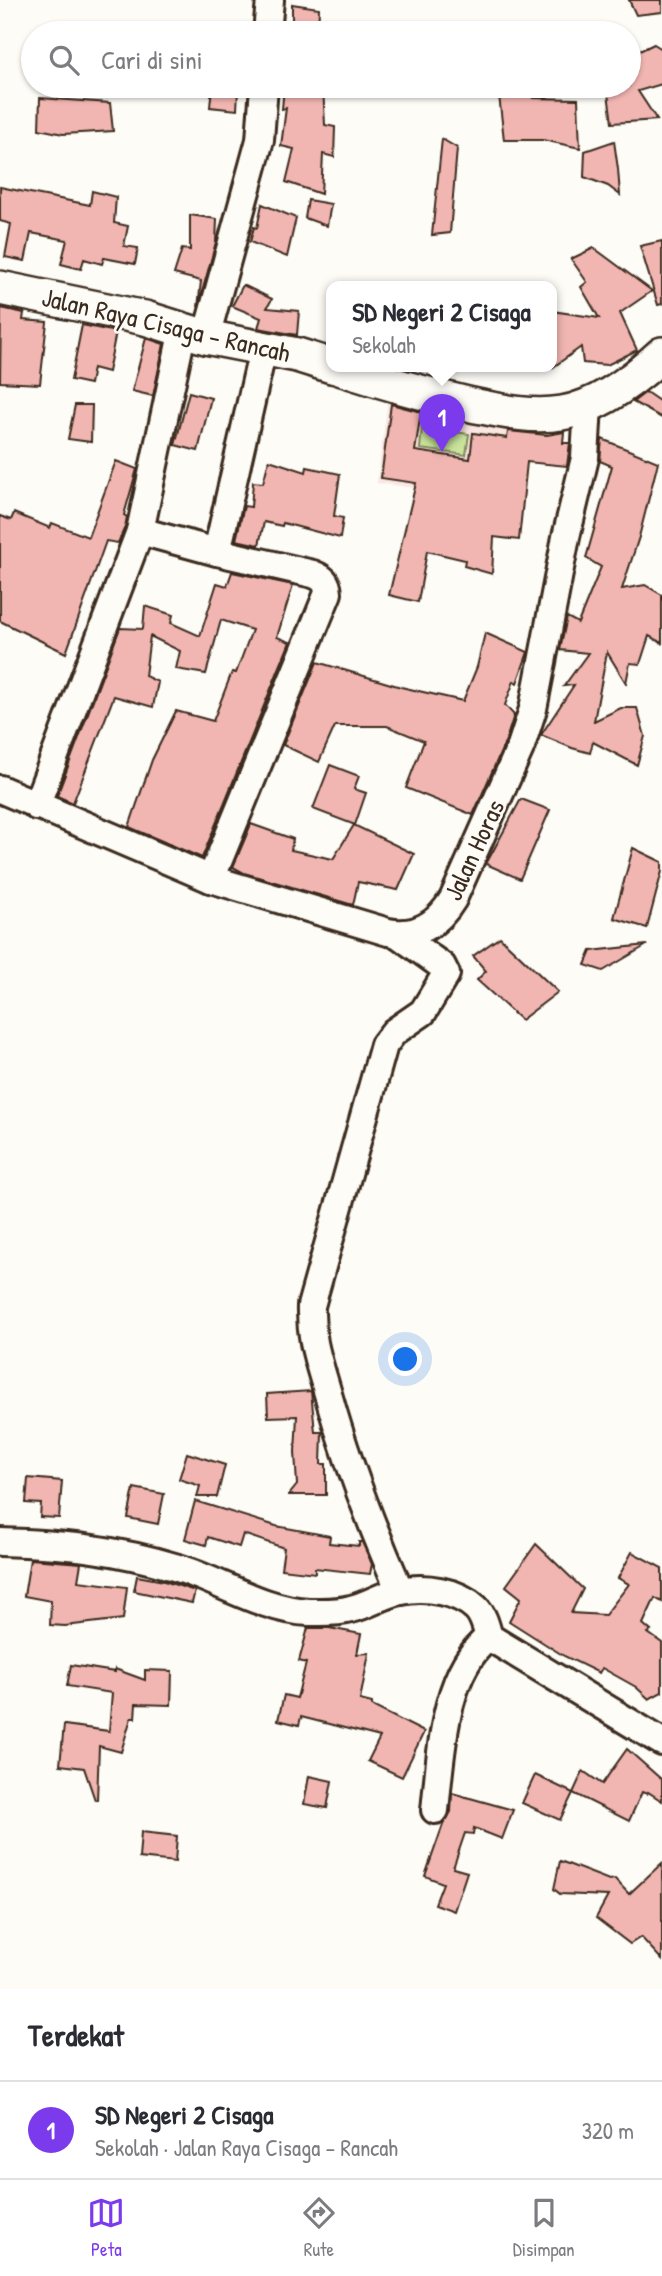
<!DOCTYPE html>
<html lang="id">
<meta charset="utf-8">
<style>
body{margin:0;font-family:"Patrick Hand",sans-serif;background:#f2f2f3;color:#2b2b33}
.you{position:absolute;left:406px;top:1360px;width:24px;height:24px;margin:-18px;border:5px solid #fff;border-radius:50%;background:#1a73e8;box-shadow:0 0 0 10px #1a73e833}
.badge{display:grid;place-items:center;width:46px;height:46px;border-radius:50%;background:#7c3aed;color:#fff;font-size:23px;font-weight:700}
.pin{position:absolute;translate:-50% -58px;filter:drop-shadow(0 2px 4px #0008)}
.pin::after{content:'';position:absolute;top:37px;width:24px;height:21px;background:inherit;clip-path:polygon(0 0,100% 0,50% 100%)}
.popup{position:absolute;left:326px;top:281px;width:231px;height:91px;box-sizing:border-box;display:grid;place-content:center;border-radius:14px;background:#fff;filter:drop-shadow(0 2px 5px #0005);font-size:23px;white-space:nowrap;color:#7c7c81}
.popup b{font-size:26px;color:#2b2b33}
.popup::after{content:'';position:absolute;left:50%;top:100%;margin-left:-14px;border:14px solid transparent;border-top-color:#fff}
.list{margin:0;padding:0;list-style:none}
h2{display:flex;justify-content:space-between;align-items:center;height:91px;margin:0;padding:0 28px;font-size:30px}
h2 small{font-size:23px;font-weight:400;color:#7c7c81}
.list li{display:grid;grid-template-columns:46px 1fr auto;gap:21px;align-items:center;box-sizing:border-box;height:98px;padding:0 28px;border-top:2px solid #e1e1e2}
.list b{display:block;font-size:26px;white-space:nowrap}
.list p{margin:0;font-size:23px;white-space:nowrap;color:#7c7c81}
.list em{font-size:23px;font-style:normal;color:#7c7c81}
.icon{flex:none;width:38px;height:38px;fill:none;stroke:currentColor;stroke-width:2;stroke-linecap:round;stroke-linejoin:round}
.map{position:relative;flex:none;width:662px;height:1989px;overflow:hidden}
.search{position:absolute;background:#fff;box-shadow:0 2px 5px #0004;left:21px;right:21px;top:21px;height:77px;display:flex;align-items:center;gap:18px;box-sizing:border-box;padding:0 24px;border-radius:38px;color:#7c7c81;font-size:26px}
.sheet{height:189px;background:#fff}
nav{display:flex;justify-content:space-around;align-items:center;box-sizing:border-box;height:98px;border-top:2px solid #e1e1e2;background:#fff;font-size:19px;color:#7c7c81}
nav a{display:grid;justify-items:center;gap:4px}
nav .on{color:#7c3aed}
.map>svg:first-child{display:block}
</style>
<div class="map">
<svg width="662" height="1989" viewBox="0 0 662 1989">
<rect width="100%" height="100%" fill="#fdfcf7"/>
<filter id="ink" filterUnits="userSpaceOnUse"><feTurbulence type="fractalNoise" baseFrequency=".0143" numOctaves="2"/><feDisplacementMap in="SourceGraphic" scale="14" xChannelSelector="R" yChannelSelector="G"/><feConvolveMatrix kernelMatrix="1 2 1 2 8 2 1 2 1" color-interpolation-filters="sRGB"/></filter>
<g filter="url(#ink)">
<polygon fill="#fae7e2" points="389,391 508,421 498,499 377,483"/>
<polygon fill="#cae49b" stroke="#82875c" stroke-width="2" points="422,427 469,434 466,455 420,449"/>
<g fill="#f2b6b2" stroke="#3b2a1e" stroke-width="2">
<polygon points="629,0 662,0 662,12 636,15"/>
<polygon points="292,4 319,8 318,33 292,31"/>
<polygon points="654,44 662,49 662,84 638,91 657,120 612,123 607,86 629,86 629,56"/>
<polygon points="212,86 238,90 237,110 210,107"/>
<polygon points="284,86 323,86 325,125 335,127 334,157 323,154 321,194 286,182 294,149 281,146 286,108 282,109"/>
<polygon points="498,86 536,86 533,98 578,99 580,148 543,140 504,140"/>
<polygon points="40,98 110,103 113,131 63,134 39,129"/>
<polygon points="442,139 457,148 450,233 432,235"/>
<polygon points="614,141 618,169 620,195 608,186 584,177 585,151"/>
<polygon points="0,187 90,205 92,191 116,197 114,223 128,226 124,246 138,248 135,264 104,258 102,264 84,259 81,269 61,264 67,240 31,233 25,261 5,257 11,224 0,221"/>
<polygon points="308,200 331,204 327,226 305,218"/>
<polygon points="262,204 296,218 287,257 250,242 254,227 257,228"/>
<polygon points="190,215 217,219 216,242 198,307 201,281 174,274 182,249 190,250"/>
<polygon points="662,241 662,304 658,305 640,246"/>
<polygon points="594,248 652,291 620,313 637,350 607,365 583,363 581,347 552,368 552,311 599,318 581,287 587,282 571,259"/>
<polygon points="243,285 272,299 267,308 299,311 297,335 258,328 261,318 232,306"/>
<polygon points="1,308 24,313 23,320 47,322 40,384 0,382"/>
<polygon points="82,325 116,332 108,372 93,368 90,384 71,380"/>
<polygon points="146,338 164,344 153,396 132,391"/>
<polygon points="189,392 211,398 198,451 175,445"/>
<polygon points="646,392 662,403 662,418 633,402"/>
<polygon points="391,404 421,412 415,451 470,459 473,433 507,438 508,431 547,435 564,432 563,443 570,443 567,466 527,462 519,540 494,537 492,574 464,566 465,560 427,551 418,602 389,595 416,483 381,478"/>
<polygon points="75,405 92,405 91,442 68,439"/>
<polygon points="602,439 658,462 639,537 622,589 645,585 662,595 662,643 649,636 640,664 630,663 626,683 607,652 594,721 621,708 637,708 645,736 637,765 593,742 590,753 572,748 541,735 574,685 564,686 588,653 560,650 567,617 578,623 601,567 586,558 612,466 600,461"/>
<polygon points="269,460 306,472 307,467 340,474 334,516 343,518 340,538 283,523 282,526 264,522 259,545 236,540 244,506 251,507 253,482 263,483"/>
<polygon points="116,461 137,469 124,515 127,517 125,527 118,543 106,541 66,653 0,621 0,516 11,520 14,513 50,528 52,523 88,537"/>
<polygon points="232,572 293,585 277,637 290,642 202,858 129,827 152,760 176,711 213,721 232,672 236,673 252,630 221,620 206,674 176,669 180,651 150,636 145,676 158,682 153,707 114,696 73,803 57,796 120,628 143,629 145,606 173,615 171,623 200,636 217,583 227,586"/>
<polygon points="485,633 528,652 517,683 514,681 505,705 514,715 506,740 473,815 406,788 424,741 387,726 335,726 319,762 283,745 317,662 401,687 463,701 477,667"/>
<polygon points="330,765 359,776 354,789 366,793 355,825 313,809"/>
<polygon points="521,799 550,810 520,879 486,864"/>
<polygon points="251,824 293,839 291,850 333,859 354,825 414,854 398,890 358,882 353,905 244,873 233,867"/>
<polygon points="633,848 662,862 662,871 647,928 614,918"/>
<polygon points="500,937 558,992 521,1020 477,980 486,971 473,956"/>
<polygon points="647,945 603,971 585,965 591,951"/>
<polygon points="311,1391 315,1432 322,1432 321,1464 326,1464 326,1495 289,1495 297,1485 295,1452 297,1416 268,1417 267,1394"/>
<polygon points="187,1453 225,1465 217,1497 197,1497 200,1486 179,1479"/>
<polygon points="28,1478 62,1481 59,1518 40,1517 41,1504 26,1503"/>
<polygon points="134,1488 164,1494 158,1524 128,1518"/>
<polygon points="195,1501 276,1526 330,1536 329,1543 359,1546 359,1542 362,1542 372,1564 370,1574 315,1568 315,1573 281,1569 284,1548 243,1534 239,1547 208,1537 206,1545 185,1539"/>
<polygon points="536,1544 583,1589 571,1613 605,1615 629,1584 618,1578 632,1552 662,1568 662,1602 655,1598 643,1624 651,1631 648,1633 662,1643 662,1692 649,1699 636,1687 602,1668 599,1673 564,1656 509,1621 521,1598 506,1586"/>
<polygon points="30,1559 81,1563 78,1581 127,1587 123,1619 65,1626 50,1625 51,1601 24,1596"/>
<polygon points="137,1576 164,1581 195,1591 192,1603 134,1591"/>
<polygon points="308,1628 329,1628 361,1634 357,1654 369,1653 360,1700 372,1703 372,1706 424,1732 402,1777 368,1761 380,1737 301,1717 299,1725 278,1720 284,1695 297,1698 306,1663 299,1661"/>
<polygon points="71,1665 115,1672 115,1669 145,1680 145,1670 172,1671 171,1705 136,1704 135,1718 131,1718 121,1752 99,1746 97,1800 95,1800 84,1768 60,1765 64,1725 109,1731 112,1693 67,1686"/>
<polygon points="627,1749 662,1780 662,1801 648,1792 647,1794 642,1792 629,1821 573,1793 583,1771 602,1784"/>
<polygon points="535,1775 573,1793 560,1820 522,1803"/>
<polygon points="309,1776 332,1781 327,1808 304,1804"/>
<polygon points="452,1793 513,1810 502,1839 474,1828 473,1834 465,1833 453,1868 467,1872 454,1911 435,1904 443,1883 425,1876 444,1822 451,1812"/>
<polygon points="141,1832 177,1836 175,1862 139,1858"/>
<polygon points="560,1861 609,1880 615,1879 629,1894 662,1863 662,1960 641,1937 630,1944 596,1918 608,1896 560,1894 554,1889"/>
</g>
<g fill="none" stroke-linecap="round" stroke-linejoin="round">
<g stroke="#3b2a1e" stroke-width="32">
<g id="minor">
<polyline points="267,33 270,0"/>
<polyline points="206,337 260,140 264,86"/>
<path d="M140 531 217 552 313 574C323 578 327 581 328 593L211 879"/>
<polyline points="217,552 263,349"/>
<path d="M0 789 211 879 388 932C417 938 438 924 453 899L521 746 533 709 566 537 585 458 588 405"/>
<polyline points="36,806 140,531 183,329"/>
<path d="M399 935 442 966 446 974 423 1012 394 1032 384 1045 311 1306C310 1340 319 1362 328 1394 347 1462 372 1527 400 1591"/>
<path d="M0 1542C65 1544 116 1549 178 1568 220 1581 264 1610 309 1612 323 1612 337 1613 351 1609 368 1605 384 1594 401 1591 425 1586 458 1591 476 1608 484 1616 486 1627 489 1637L662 1742"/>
<path d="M435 1810C441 1756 443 1672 489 1637"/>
</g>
</g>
<g stroke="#3b2a1e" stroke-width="38">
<g id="major">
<polyline points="0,288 145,318 206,337 297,355 332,366"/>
<path d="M333 366C379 381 424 394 472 405 502 411 531 418 562 413 598 407 635 379 662 354"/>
</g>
</g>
<use href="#minor" stroke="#fdfcf7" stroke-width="26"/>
<use href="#major" stroke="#fdfcf7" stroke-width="33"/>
</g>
</g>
<g text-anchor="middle" stroke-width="5" stroke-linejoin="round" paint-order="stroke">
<g font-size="26" fill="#3b2a1e" stroke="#fdfcf7">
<text transform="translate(166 325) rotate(13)" y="9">Jalan Raya Cisaga – Rancah</text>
<text transform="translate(474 850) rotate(-65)" y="9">Jalan Horas</text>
</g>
</g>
</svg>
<div class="you"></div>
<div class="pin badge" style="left:442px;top:452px">1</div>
<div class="popup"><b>SD Negeri 2 Cisaga</b>Sekolah</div>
<div class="search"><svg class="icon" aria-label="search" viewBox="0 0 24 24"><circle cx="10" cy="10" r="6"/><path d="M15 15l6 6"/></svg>Cari di sini</div>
</div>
<section class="sheet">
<h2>Terdekat<small></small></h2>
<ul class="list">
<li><span class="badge">1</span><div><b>SD Negeri 2 Cisaga</b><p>Sekolah · Jalan Raya Cisaga – Rancah</p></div><em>320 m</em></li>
</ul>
</section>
<nav>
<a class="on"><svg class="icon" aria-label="map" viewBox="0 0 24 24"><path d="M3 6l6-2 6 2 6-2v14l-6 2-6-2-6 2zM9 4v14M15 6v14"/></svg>Peta</a>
<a><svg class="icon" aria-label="directions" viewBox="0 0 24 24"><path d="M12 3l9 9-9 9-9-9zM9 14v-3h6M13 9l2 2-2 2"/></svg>Rute</a>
<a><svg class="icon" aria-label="saved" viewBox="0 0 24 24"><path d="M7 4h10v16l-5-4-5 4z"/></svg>Disimpan</a>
</nav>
